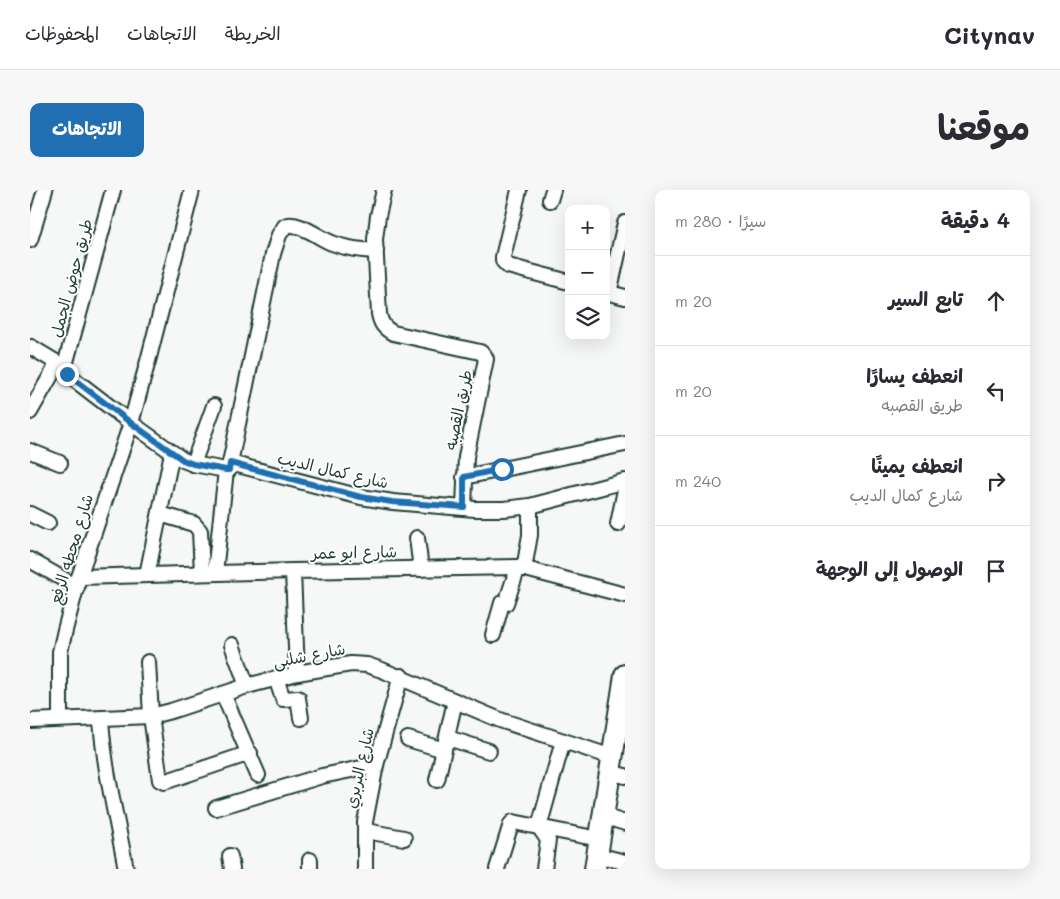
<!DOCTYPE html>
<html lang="ar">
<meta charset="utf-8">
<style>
body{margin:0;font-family:Mali,"Playpen Sans Arabic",sans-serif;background:#f7f7f7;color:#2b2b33;direction:rtl}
.controls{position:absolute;right:15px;top:15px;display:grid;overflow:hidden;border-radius:10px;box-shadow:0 5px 20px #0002}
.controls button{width:45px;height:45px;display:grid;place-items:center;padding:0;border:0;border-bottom:1px solid #e1e1e2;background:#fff;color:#2b2b33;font:25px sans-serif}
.stop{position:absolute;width:15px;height:15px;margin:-11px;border:4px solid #1f6fb2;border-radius:50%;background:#fff}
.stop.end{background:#1f6fb2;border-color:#fff;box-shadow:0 1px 5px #0008}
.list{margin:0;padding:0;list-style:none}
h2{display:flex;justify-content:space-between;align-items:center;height:65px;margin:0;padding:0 20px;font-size:21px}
h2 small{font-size:16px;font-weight:400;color:#7c7c81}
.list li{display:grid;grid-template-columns:32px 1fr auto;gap:15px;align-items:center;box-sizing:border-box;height:90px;padding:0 20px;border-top:1px solid #e1e1e2}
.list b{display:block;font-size:19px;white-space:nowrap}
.list p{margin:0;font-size:16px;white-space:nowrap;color:#7c7c81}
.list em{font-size:16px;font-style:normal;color:#7c7c81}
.icon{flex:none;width:28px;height:28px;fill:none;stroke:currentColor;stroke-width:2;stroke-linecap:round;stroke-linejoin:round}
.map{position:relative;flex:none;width:595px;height:679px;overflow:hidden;direction:ltr;border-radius:10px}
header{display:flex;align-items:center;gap:30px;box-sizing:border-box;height:70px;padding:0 25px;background:#fff;border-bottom:1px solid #e1e1e2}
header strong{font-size:24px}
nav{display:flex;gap:28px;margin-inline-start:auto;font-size:18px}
.intro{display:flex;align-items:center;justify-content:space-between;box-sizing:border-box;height:120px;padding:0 30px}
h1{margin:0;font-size:35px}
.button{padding:12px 22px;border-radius:10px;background:#1f6fb2;color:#fff;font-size:18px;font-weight:700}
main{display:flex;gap:30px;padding:0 30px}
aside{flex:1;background:#fff;border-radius:10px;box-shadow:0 5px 20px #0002}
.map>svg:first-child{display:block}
</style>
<header>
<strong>Citynav</strong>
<nav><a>الخريطة</a><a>الاتجاهات</a><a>المحفوظات</a></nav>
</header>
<div class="intro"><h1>موقعنا</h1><a class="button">الاتجاهات</a></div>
<main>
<aside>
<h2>4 دقيقة<small>سيرًا · 280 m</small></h2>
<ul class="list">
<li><svg class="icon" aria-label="ahead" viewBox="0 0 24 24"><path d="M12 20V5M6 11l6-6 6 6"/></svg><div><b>تابع السير</b></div><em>20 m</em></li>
<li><svg class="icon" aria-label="left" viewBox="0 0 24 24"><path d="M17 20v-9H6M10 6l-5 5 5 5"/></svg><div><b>انعطف يسارًا</b><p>طريق القصبه</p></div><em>20 m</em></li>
<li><svg class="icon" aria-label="right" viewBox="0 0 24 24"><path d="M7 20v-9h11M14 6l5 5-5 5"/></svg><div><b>انعطف يمينًا</b><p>شارع كمال الديب</p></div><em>240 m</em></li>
<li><svg class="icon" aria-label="arrive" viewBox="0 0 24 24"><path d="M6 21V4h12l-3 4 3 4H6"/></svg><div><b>الوصول إلى الوجهة</b></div></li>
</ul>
</aside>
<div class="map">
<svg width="595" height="679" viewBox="0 0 595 679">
<rect width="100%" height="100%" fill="#f6f7f7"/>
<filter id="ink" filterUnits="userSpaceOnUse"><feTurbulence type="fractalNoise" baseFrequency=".02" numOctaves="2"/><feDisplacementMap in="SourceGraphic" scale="10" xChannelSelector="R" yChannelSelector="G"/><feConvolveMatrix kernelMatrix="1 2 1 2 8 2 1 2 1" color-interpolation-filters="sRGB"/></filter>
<g filter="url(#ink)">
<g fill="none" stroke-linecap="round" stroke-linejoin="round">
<g stroke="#1f3d34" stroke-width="18">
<g id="street">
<polyline points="83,0 34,179 37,184 101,233 153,270 163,274 196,280 199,280 200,273 331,307 363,312 445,319 474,319 500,316 595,291"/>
<path d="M354 0 348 26 345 49 349 124C351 134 354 138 363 143L450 162 454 165 456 169 436 267 434 317"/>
<polyline points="489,0 473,67 473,71 478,76 539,92"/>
<polyline points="520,10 523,0"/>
<polyline points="0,50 15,0"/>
<polyline points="576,102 595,107"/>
<polyline points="579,103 595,33"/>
<polyline points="1,157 34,177"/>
<polyline points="0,222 28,173"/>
<polyline points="0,261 30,273"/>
<path d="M200 273 243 64 249 45 255 36C267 30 291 49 302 53 317 59 331 60 346 61"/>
<polyline points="163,274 184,216"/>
<polyline points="434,287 595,254"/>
<polyline points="0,324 18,333"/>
<polyline points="130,324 164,334 170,341 172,383"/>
<polyline points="588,334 595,300"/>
<polyline points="387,348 391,379"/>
<polyline points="0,370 47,397"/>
<polyline points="494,379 500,345 500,316"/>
<polyline points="263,381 267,483"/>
<polyline points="185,383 196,280"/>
<polyline points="117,385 142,263"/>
<polyline points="49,387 263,381 488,377 595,405"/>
<polyline points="463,445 472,413 476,413 488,377"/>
<polyline points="202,455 217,496"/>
<polyline points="118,472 121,526 130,590 134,592 220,563"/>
<polyline points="246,488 253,509 268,508 271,528"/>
<polyline points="193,504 228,585"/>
<polyline points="30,529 30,462 35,440 49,387 101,233 118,171 162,0"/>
<path d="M71 529C74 580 87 629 96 679"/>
<polyline points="0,531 121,526 141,521 217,496 267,483 321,474 337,475 352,480 470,530 582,567"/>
<polyline points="418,548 459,561"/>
<polyline points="378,549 414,560"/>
<polyline points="579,582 595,586"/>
<polyline points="407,590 425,511"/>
<polyline points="186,618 292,586 346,575"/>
<polyline points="573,626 595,633"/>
<polyline points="336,641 374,648"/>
<polyline points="567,665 595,672"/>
<polyline points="200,666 202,679"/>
<polyline points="280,679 280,670"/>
<polyline points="335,679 335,632 340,606 346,575 371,486"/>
<polyline points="467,679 481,634 483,632 569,649"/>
<polyline points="514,679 518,650 509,637 533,551"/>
</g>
</g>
<g stroke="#1f3d34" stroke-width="24">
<polyline id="secondary" points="565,679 595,485"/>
</g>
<use href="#street" stroke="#fff" stroke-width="14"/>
<use href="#secondary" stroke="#fff" stroke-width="20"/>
</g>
</g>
<g fill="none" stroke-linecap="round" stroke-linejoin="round" filter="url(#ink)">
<polyline stroke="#1f6fb2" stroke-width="6" points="37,184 101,233 153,270 163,274 196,280 199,280 200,273 331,307 362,312 434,317 434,287 472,279"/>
</g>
<g text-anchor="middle" stroke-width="4" stroke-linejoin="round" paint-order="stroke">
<g font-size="16" fill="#1f3d34" stroke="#fff">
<text transform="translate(41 88) rotate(-75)" y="6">طريق حوض الجمل</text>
<text transform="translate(428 220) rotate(-78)" y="6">طريق القصبه</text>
<text transform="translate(303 280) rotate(13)" y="6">شارع كمال الديب</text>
<text transform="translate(41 359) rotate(-73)" y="6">شارع محطه الرفع</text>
<text transform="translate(324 362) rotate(-1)" y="6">شارع ابو عمر</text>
<text transform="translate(279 465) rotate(-11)" y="6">شارع شلبى</text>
<text transform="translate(329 578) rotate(-77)" y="6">شارع البربري</text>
</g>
</g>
</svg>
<div class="controls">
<button>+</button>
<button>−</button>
<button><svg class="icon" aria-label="layers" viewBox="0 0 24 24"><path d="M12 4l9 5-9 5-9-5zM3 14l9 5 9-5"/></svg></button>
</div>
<div class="stop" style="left:472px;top:279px"></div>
<div class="stop end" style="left:37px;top:184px"></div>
</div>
</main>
